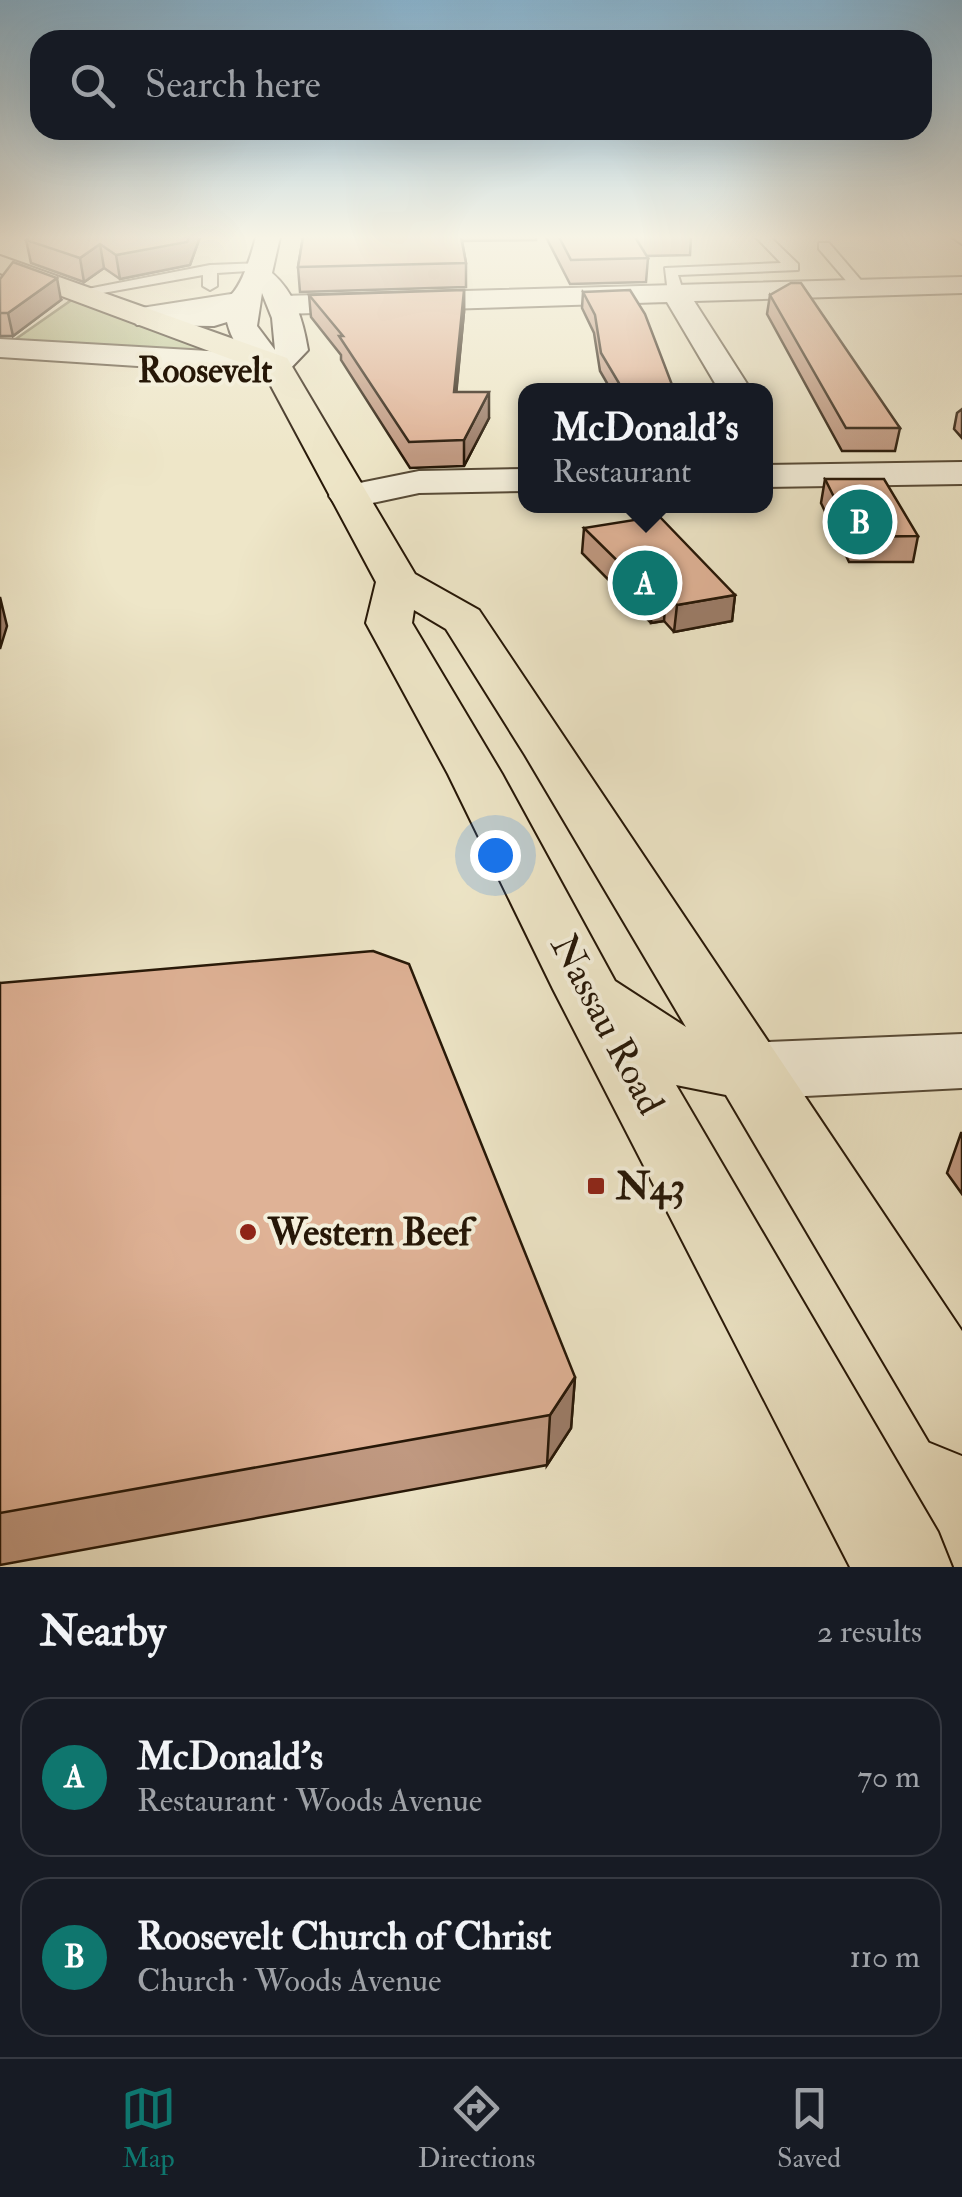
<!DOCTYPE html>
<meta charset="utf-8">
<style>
body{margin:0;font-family:"IM FELL Double Pica",serif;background:#242831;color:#f1f3f6}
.you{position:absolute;left:495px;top:855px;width:35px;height:35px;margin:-25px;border:8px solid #fff;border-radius:50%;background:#1a73e8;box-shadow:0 0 0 15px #1a73e833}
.badge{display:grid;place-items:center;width:65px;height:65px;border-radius:50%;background:#0f766e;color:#fff;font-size:32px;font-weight:700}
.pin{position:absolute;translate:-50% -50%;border:5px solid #fff;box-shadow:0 2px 10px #0006}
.popup{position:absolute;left:518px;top:383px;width:255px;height:130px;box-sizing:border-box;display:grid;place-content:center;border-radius:20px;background:#171b24;filter:drop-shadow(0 2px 8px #0005);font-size:32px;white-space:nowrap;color:#9ea1a6}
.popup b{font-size:38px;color:#f1f3f6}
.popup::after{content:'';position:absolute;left:50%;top:100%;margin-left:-20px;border:20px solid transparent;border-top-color:#171b24}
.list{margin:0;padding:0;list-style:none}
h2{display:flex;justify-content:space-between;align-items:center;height:130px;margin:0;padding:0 40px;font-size:42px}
h2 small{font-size:32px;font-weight:400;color:#9ea1a6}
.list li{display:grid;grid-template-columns:65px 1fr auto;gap:30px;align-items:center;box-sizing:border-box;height:160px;margin:0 20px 20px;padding:0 20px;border:2px solid #363941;border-radius:30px}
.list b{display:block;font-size:38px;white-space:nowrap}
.list p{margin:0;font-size:32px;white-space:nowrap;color:#9ea1a6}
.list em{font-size:32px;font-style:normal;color:#9ea1a6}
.icon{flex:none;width:55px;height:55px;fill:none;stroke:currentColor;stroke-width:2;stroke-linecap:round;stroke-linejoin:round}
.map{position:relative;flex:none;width:962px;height:1567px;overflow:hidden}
.search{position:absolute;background:#171b24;box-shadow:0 10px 40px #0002;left:30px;right:30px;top:30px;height:110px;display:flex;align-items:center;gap:25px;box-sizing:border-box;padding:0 35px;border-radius:30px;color:#9ea1a6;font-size:38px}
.sheet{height:490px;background:#171b24}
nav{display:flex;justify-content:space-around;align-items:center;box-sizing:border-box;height:140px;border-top:2px solid #363941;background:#171b24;font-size:28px;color:#9ea1a6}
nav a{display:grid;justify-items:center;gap:5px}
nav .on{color:#0f766e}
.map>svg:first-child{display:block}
</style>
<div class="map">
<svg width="962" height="1567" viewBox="0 0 962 1567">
<rect width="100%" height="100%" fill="#eee6c8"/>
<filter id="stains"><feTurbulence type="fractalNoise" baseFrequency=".002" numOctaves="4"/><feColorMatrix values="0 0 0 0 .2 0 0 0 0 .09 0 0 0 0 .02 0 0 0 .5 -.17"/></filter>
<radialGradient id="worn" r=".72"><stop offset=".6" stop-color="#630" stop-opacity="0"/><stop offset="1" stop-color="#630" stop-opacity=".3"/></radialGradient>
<polygon fill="#bcc493" stroke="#716e4d" stroke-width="2.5" points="73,299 220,351 204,358 3,348"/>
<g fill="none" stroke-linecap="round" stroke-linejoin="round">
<g stroke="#584b37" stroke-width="4">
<g id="service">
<polygon points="756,237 770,237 798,264 798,270 678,275 684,294 676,299 668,294 665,268 781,263"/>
<polygon points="952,237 962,237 962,244"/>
<polygon points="819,243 829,243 865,285 865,291 855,291 819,249"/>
<polygon points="260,263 267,267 265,270 217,273 217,286 210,290 203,286 203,275 75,298 67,293 210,265"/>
<polygon points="244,292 249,294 249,300 135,319 127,314 135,309"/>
</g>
</g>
<g stroke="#584b37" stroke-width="4">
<g id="minor">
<polygon points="962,277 962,293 694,301 751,390 719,390 667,302 282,314 272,311 268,305 272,299 282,296"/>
<polygon points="0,339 276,355 287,358 292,365 287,372 276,375 0,357"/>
<polygon points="962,462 962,484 765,487 765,465"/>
<polygon points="525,469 525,491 419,493 349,508 335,504 329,496 335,488 419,471"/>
<polygon points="962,1034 962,1088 747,1099 722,1090 712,1071 722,1052 747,1043"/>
</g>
</g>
<g stroke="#261707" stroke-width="4">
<path id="secondary" d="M256 237H280L272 273C295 293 303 320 308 350L287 372C258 379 233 348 227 322L214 326 137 325 132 319 137 313C211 294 230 335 256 237ZM262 293 272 318 275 350 257 326Z"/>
</g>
<g stroke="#261707" stroke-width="4">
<path id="primary" d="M0 256 287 358 415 574 479 610 962 1331V1454L930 1441 726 1095 676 1085 938 1532 952 1567H850L553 989 448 774 366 623 376 582 263 371 0 273ZM414 610 446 629 525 755 686 1027 615 981 502 774 412 623Z"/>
</g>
<use href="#service" fill="#f4efdb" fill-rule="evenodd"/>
<use href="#minor" fill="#f4efdb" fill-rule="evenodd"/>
<use href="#secondary" fill="#f4efdb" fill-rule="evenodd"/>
<use href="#primary" fill="#eee6c8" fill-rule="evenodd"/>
</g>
<g fill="#c09981" stroke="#261707" stroke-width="2.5">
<polygon points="29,237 200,237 190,265 120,279 104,268 84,282 31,263 26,240"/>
<polygon points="303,237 536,237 536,240 462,241 466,263 466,287 300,292 298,267"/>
<polygon points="546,237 691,237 690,255 646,256 648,258 646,282 570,284"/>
<polygon points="0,279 61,300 13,336 0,336"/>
<polygon points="464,290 464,312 456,392 489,418 464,466 410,468 341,360 341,355 311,317 309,295"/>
<polygon points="583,292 674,390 611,390 600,371 594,333 582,308"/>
<polygon points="770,295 900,428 895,451 842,451 767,314"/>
<polygon points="962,409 962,438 954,429 957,413"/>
<polygon points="825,479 918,536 913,562 849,562 821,503"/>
<polygon points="584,528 735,595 732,621 674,632 664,621 651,623 582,553"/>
<polygon points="0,983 575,1377 571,1428 547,1465 0,1565"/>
<polygon points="961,1133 962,1133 962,1194 947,1173"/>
</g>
<g fill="#9c7d69" stroke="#261707" stroke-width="2.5">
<polygon points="189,237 200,237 190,265 120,279 116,255"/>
<polygon points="100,244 104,268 84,282 80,258"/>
<polygon points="57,278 61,300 13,336 8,313"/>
<polygon points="464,290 464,312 454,417 454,392"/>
<polygon points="489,392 489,418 464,466 464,440"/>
<polygon points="666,594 664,621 651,623 653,596"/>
<polygon points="735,595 732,621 674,632 677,605"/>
<polygon points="0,597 7,626 0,649"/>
<polygon points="575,1377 571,1428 547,1465 550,1415"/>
</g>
<g fill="#dfb296" stroke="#261707" stroke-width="2.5">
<polygon points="29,237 189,237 187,242 116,255 100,244 80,258 26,240"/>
<polygon points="303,237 461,237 466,263 298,267"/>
<polygon points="559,237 635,237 648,258 571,260"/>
<polygon points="13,262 57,278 8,313 0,313 0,279"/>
<polygon points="791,283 801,283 900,428 846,428 770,295"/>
<polygon points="464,290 454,392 489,392 464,440 409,442 339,336 343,336 309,295"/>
<polygon points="630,290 645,314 674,390 623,390 601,353 595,315 583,292"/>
<polygon points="825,479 884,479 918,536 854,537"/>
<polygon points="659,516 735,595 677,605 666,594 653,596 584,528"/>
<polygon points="373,951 409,964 575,1377 550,1415 0,1513 0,983"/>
</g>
<linearGradient id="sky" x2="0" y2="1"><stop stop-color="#89b8d6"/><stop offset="0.52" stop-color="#f7f4e6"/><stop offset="1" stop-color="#f7f4e6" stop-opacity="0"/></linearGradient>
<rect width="962" height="456" fill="url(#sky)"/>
<g fill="#8f2418" stroke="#f4efdb" stroke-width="4">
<rect x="586" y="1176" width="20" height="20" rx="5"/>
<circle cx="248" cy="1232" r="10"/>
</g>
<g text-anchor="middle" stroke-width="8" stroke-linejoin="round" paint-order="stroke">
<g font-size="35" font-weight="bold" fill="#261707" stroke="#f4efdb">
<text x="205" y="382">Roosevelt</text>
</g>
<g font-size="38" fill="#261707" stroke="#f4efdb">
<text transform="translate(608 1024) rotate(62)" y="13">Nassau Road</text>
</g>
<g font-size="38" font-weight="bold" fill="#261707" stroke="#f4efdb" text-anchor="start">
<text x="616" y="1199">N43</text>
<text x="268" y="1245">Western Beef</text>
</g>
</g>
<rect width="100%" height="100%" filter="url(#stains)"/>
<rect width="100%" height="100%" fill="url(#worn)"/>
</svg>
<div class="you"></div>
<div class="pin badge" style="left:645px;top:583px">A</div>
<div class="popup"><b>McDonald's</b>Restaurant</div>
<div class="pin badge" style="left:860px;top:522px">B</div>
<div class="search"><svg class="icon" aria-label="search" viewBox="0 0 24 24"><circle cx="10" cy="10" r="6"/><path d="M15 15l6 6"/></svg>Search here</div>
</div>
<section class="sheet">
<h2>Nearby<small>2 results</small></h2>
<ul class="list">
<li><span class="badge">A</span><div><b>McDonald's</b><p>Restaurant · Woods Avenue</p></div><em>70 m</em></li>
<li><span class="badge">B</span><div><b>Roosevelt Church of Christ</b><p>Church · Woods Avenue</p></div><em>110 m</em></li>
</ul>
</section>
<nav>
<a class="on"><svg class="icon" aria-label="map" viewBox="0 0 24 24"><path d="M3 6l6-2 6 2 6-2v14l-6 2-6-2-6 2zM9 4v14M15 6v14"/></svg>Map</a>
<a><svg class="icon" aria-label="directions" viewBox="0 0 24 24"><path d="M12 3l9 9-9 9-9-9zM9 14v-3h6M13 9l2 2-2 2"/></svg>Directions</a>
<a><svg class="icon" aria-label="saved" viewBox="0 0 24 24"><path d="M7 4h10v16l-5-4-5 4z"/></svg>Saved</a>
</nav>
